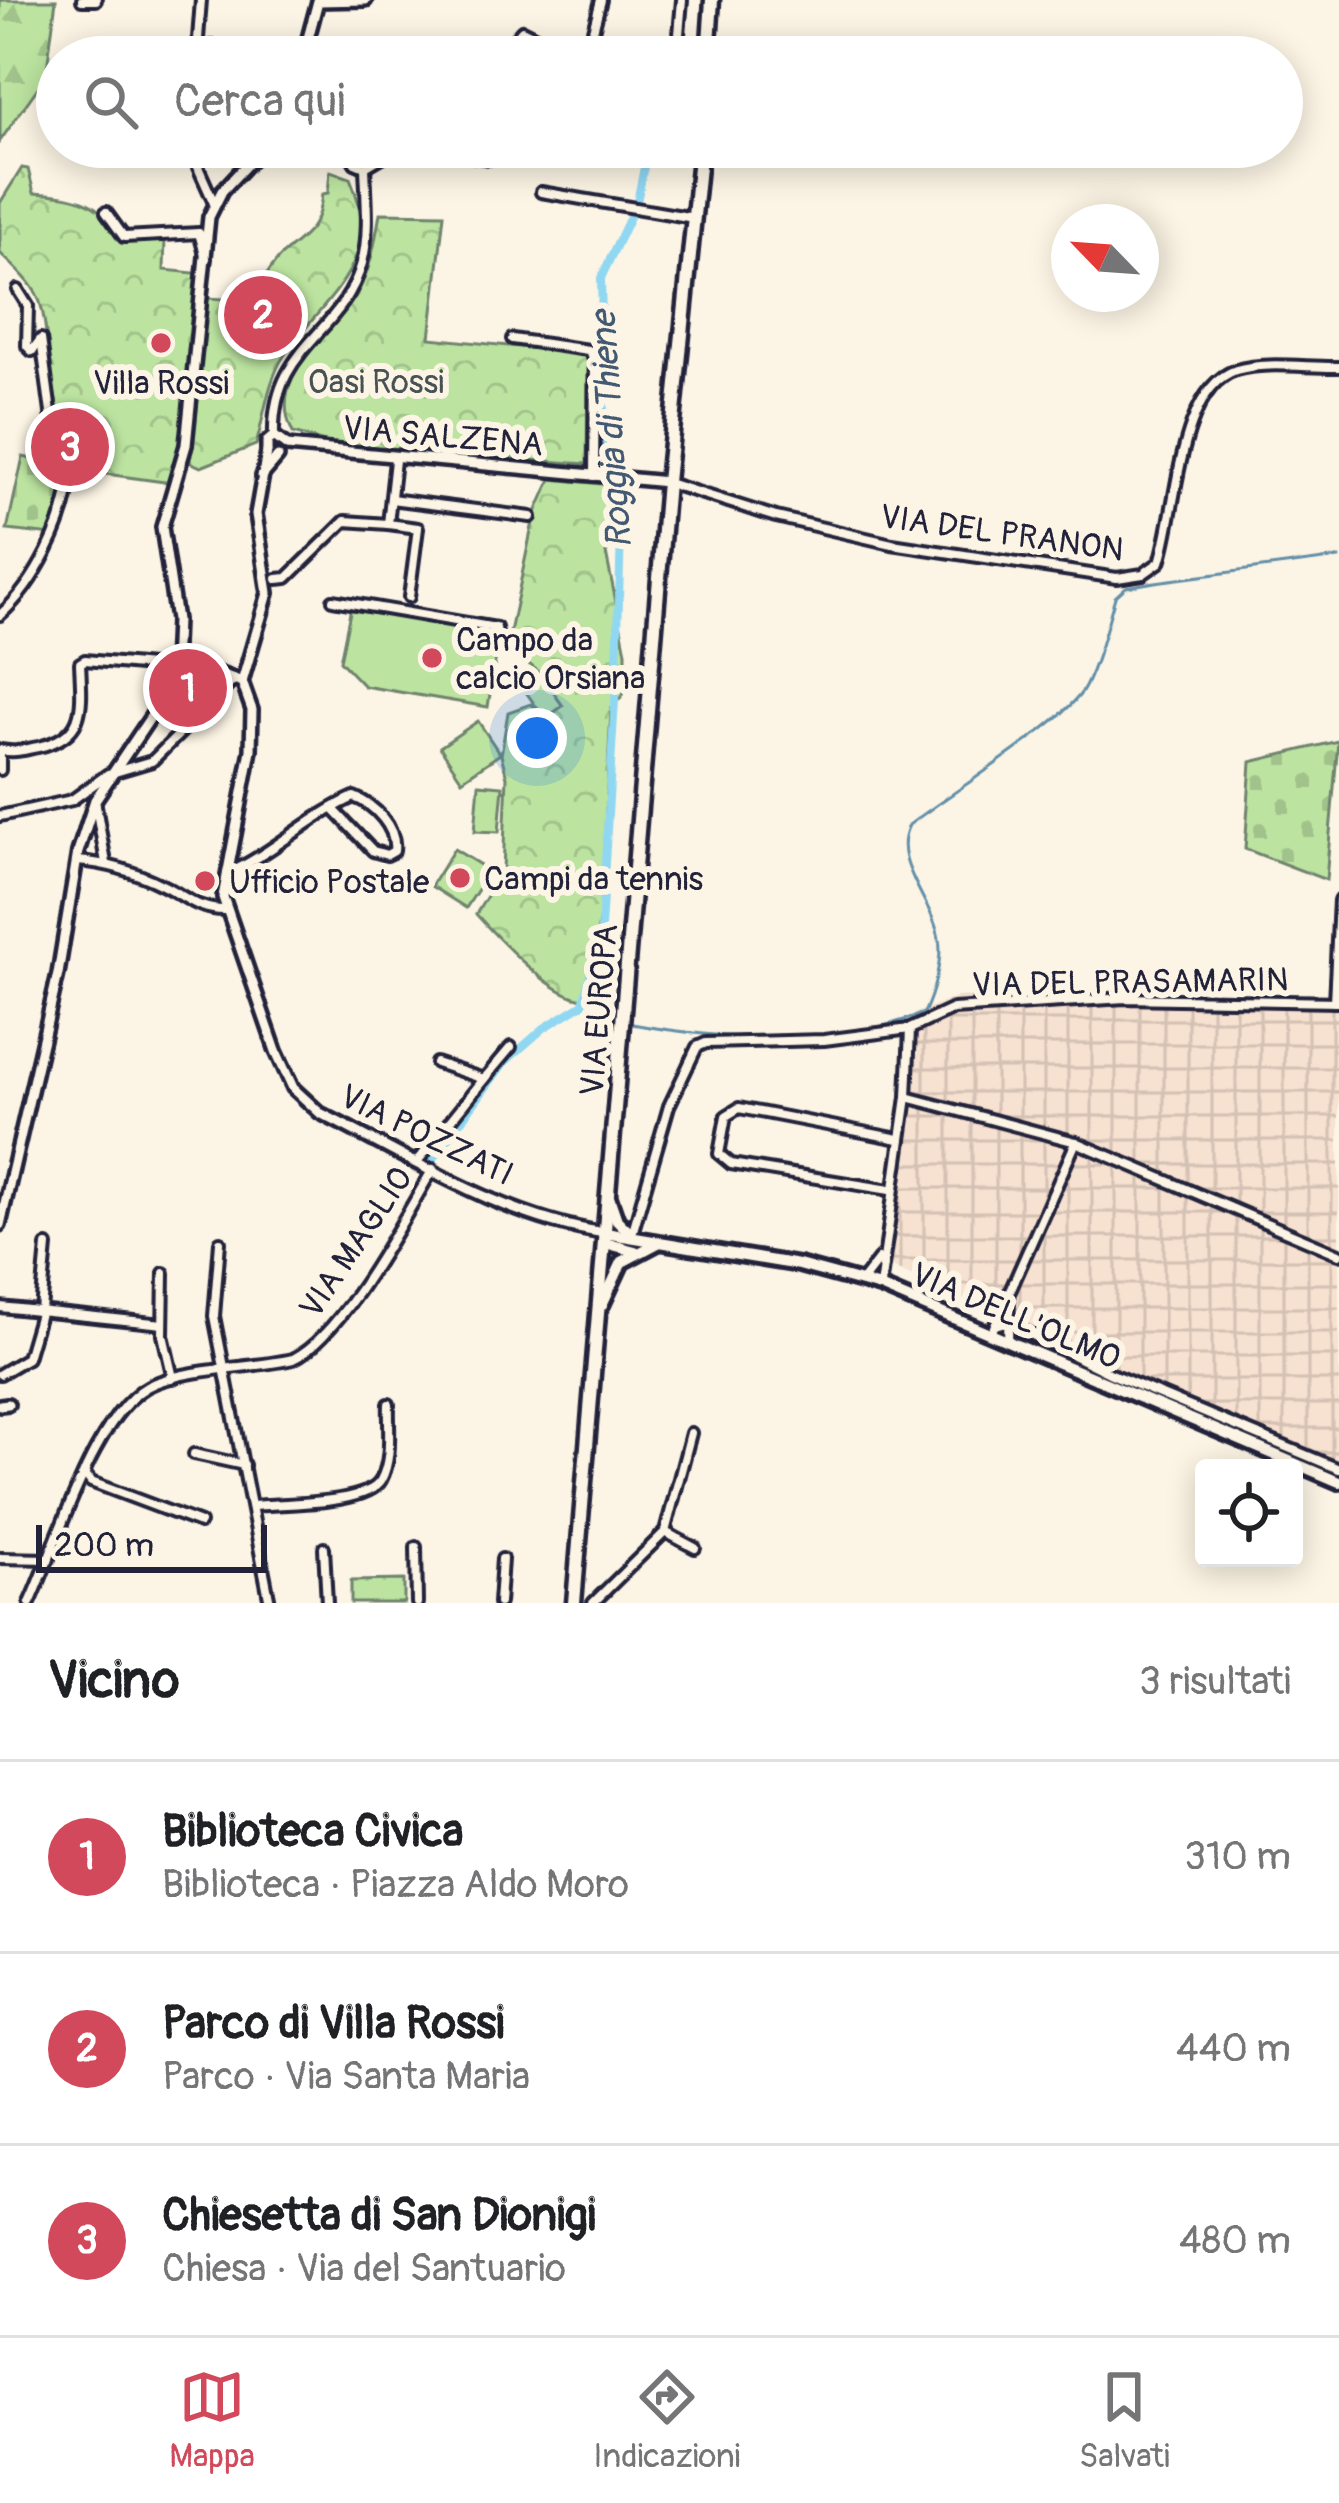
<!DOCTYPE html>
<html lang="it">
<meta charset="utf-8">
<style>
body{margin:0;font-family:Pangolin,sans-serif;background:#f2f2f2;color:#202124}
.controls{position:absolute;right:36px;bottom:36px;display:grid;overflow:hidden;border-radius:12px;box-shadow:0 6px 30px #0003}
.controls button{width:108px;height:108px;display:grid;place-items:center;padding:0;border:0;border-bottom:3px solid #e0e0e0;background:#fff;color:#202124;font:60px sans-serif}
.compass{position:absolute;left:1051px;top:204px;width:108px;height:108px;border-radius:50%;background:#fff;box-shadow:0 6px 30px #0003;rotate:295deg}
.scale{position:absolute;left:36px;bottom:30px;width:231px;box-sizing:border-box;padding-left:12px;border:6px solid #22223b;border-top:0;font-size:33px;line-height:42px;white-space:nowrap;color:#22223b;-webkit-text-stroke:9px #fcf5e5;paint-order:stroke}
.you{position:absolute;left:537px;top:738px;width:42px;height:42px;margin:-30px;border:9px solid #fff;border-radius:50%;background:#1a73e8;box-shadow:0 0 0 18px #1a73e833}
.badge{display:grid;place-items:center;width:78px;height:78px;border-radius:50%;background:#d1495b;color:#fff;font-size:39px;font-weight:700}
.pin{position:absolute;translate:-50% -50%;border:6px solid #fff;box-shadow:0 3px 12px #0006}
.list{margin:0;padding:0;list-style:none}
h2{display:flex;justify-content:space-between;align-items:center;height:156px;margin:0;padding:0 48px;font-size:51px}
h2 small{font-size:39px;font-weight:400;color:#757577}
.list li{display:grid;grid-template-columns:78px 1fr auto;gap:36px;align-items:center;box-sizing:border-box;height:192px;padding:0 48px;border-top:3px solid #e0e0e0}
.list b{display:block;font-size:45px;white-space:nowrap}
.list p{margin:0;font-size:39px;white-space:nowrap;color:#757577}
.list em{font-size:39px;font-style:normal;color:#757577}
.icon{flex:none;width:66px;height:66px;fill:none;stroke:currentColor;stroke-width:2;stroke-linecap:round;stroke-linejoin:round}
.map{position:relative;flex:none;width:1339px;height:1603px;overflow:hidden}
.search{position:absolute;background:#fff;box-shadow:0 6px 30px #0003;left:36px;right:36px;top:36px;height:132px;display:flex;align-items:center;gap:30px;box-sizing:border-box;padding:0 42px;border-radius:66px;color:#757577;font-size:45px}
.sheet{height:732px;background:#fff}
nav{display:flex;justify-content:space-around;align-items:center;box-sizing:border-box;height:168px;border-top:3px solid #e0e0e0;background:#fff;font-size:33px;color:#757577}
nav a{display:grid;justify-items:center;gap:6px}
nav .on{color:#d1495b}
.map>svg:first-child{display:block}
</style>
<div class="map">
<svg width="1339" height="1603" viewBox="0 0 1339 1603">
<defs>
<pattern id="industrial-grid" width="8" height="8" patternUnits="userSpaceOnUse" patternTransform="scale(3)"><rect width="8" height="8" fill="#f7e1d0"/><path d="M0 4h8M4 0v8" fill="none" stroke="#d3c1b4"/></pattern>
<pattern id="forest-firs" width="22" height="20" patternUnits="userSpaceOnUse" patternTransform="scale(3)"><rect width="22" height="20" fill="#bce4a0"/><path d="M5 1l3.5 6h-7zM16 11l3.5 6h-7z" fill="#a1c38b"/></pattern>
<pattern id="cemetery-stones" width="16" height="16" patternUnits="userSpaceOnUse" patternTransform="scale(3)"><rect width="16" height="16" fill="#bce4a0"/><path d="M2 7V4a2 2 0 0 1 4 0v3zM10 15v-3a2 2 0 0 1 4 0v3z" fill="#a1c38b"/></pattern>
<pattern id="park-crowns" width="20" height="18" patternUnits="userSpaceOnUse" patternTransform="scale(3)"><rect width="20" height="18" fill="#bce4a0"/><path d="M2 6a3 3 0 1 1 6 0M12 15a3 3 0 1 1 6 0" fill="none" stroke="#a1c38b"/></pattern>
</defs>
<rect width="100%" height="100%" fill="#fcf5e5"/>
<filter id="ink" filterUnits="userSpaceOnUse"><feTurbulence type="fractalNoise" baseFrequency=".00833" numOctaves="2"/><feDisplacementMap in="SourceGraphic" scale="24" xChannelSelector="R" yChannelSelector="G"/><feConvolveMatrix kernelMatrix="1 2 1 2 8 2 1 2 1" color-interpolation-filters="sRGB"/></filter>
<g filter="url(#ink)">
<polygon fill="url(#industrial-grid)" points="1339,993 1339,1475 889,1266 892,1172 916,1013 958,997"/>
<g fill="#bce4a0" stroke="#6f836e" stroke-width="3">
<polygon points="351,607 500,630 488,707 364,686 340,661"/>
<polygon points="539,672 563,706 545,719 521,685"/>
<polygon points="478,721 500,754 462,780 440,747"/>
<polygon points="479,784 503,786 499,832 475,831"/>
<polygon points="454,849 490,871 466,908 431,886"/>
</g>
<polygon fill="url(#forest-firs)" stroke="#6f836e" stroke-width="3" points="0,0 56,0 46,76 0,141"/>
<g fill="url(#cemetery-stones)" stroke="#6f836e" stroke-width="3">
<polygon points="23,457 64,466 67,497 52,535 7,530"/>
<polygon points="1338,741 1326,880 1245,849 1251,762"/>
</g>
<g fill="url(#park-crowns)" stroke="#6f836e" stroke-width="3">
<path d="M22 168 28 169 34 193C73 196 98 198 119 235L165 238 164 270 204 274 186 445 172 483 77 470 70 459 78 456 82 437C44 427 53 331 38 297 30 280 13 266 0 253V203Z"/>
<path d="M330 171 350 178C387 263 325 296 284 356 268 380 264 418 256 445L201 467 190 462 188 442 207 298 245 300C262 288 268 268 282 255 306 234 319 229 322 194L328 193Z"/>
<path d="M380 213 444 214 430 338 588 354 587 464 342 447 293 433C265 375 329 340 356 296 371 270 375 242 380 213Z"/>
<path d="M551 479 613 485 619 538 606 553 626 652V691L611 709 601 911 585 999C551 997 499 939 476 914L503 870 507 777 501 755 508 712 531 704 546 718 563 706 539 672 507 647 534 517Z"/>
<polygon points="404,1580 404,1603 351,1603 351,1581"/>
</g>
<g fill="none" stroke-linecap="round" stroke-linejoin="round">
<g stroke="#648fa9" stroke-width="3">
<polyline points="588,1019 616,1021"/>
<path d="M632 1024C722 1040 837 1048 924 1013 933 994 943 960 939 939 933 901 890 862 909 825 947 795 1069 720 1085 687 1099 659 1106 627 1115 597L1126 587 1155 582 1339 558"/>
</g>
<polyline stroke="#90d7f2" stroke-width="8" points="433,1160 504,1063 544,1028 583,1004 601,928 617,668 621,531 605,469 601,278 637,202 648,147"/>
<g stroke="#22223b" stroke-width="16">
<g id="minor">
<polyline points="82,0 96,0"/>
<polyline points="129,48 138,57"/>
<polyline points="195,49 213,46"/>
<polyline points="189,57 198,39 201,0"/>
<polyline points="499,57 522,30 576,57"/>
<polyline points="586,57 601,0"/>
<polyline points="677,57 682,0"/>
<polyline points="189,147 214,203"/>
<polyline points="346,147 355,163 365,167"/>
<polyline points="423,147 488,159 526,147"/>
<polyline points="160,153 173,147"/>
<polyline points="365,167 399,147"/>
<polyline points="541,192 694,218"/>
<polyline points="106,212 124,237 199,233 206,258"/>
<polyline points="512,339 588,350 595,359 594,476"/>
<path d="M274 436C271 345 342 336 362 263 370 233 366 197 365 167"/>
<polyline points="395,460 388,524 418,528 409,597"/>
<path d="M668 483 776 517 892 544 1117 578 1143 574 1160 562C1177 511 1178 389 1236 370 1265 361 1309 368 1339 367"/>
<polyline points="391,499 531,517"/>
<polyline points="277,579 287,578 345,521 388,524"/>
<polyline points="333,600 496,628 500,647"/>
<path d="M0 615C35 585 67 521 70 475L51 453 55 442 41 339 32 351 27 346 28 306 18 290"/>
<path d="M0 750C17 753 22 750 38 747 87 736 82 707 80 663L85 660 174 668"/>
<polyline points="0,751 0,770"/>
<polyline points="115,772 152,761 235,679"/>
<polyline points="95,800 106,863"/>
<polyline points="0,816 72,800 108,774"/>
<path d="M77 861C105 863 136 872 162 885 185 896 199 911 226 910"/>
<path d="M227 874C273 853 309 817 354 797 375 805 397 828 394 851L387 855 373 851 334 810"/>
<polyline points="1334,1002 1339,900"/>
<polyline points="484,1079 511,1047"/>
<polyline points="907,1097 1076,1142 1339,1254"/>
<polyline points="417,1162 484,1079 436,1063"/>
<polyline points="890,1190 731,1164 719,1154 726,1116 739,1108 899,1139"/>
<polyline points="632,1234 669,1106 697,1047 706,1043 824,1040 910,1029 953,1009 1125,998 1339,1002"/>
<polyline points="220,1242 214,1316 270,1603"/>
<polyline points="164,1273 163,1335 173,1378"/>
<polyline points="862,1281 879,1259"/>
<polyline points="880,1287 907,1097 910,1029"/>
<polyline points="0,1307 163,1324"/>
<polyline points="995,1325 1006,1322 1109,1373 1339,1469"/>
<polyline points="994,1327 1076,1142"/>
<polyline points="1008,1341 1009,1300"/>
<polyline points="0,1374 27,1358 41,1310 47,1246"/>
<polyline points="194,1454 244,1465"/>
<polyline points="84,1473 91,1482 200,1523"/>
<path d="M253 1506C282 1503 368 1505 381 1480 393 1458 388 1427 389 1404"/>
<polyline points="665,1532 691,1433"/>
<polyline points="416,1547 417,1603"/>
<polyline points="324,1548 327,1603"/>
<polyline points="0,1558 49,1559"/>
<path d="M30 1603C56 1548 96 1405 155 1383 198 1367 248 1369 293 1359 343 1335 403 1219 433 1169"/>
<polyline points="499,1603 502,1559"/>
<polyline points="593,1603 665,1532 695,1548"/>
</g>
</g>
<g stroke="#22223b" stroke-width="18">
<g id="tertiary">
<polyline points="303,57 318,1 366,0"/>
<polyline points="287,446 667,482"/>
<polyline points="267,452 267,442 274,436 287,446"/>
<polyline points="262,476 278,457"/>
<polyline points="176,658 242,682"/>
<path d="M242 682 252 710 251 750 223 897 276 1051 293 1088 320 1113C410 1158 505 1219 605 1233"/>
<polyline points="242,682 268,593 256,514 267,452"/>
<polyline points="0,1225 58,974 78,852 95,800 162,700 174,668 176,620 162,527 186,445 209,217 222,191 263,147"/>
<polyline points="0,1405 8,1404"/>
</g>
</g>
<g stroke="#22223b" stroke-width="20">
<g id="secondary">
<polyline points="609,1197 617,1220 633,1236"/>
<polyline points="605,1233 799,1265 880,1287 1339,1482"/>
<polyline points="605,1243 635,1251"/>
<polyline points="602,1305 622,1262 658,1243"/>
</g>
</g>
<g stroke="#22223b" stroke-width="21">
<g id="primary">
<polyline points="708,57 712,0"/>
<polyline points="574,1603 667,482 701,147"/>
</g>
</g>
<use href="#minor" stroke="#fcf5e5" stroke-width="8"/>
<use href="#tertiary" stroke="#fcf5e5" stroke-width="9"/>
<use href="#secondary" stroke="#fcf5e5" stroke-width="10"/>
<use href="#primary" stroke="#fcf5e5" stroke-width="12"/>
</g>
</g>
<g fill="#d1495b" stroke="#fcf5e5" stroke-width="4.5">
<circle cx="161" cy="343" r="12"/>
<circle cx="432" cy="658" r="12"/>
<circle cx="460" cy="878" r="12"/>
<circle cx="205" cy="881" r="12"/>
</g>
<g text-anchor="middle" stroke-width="12" stroke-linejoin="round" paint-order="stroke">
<g font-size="33" fill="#485254" stroke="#fcf5e5">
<text x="376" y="393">Oasi Rossi</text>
</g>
<g font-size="33" fill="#22223b" stroke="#fcf5e5" text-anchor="start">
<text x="161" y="394" text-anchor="middle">Villa Rossi</text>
<text x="456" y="651">Campo da<tspan x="456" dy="38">calcio Orsiana</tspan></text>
<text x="484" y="890">Campi da tennis</text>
<text x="229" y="893">Ufficio Postale</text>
</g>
<g font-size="33" fill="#22223b" stroke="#fcf5e5">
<text transform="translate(443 435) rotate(5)" y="12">VIA SALZENA</text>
<text transform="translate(1002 532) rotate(8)" y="12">VIA DEL PRANON</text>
<text transform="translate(1130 981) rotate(-1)" y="12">VIA DEL PRASAMARIN</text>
<text transform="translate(598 1010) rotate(-85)" y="12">VIA EUROPA</text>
<text transform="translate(427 1134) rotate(26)" y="12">VIA POZZATI</text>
<text transform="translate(355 1242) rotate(-56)" y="12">VIA MAGLIO</text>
<text transform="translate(1016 1315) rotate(23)" y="12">VIA DELL'OLMO</text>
</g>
<g font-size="36" font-style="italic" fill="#435872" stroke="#fcf5e5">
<text transform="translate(610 430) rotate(-94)" y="13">Roggia di Thiene</text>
</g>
</g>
</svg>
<div class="controls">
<button><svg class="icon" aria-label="locate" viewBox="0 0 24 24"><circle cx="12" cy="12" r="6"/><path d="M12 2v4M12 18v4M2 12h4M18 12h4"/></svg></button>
</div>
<svg class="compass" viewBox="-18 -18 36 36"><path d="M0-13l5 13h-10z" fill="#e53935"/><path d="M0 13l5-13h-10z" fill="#757577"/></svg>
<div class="scale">200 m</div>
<div class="you"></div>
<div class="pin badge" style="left:188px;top:688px">1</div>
<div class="pin badge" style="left:263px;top:315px">2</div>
<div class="pin badge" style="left:70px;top:447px">3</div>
<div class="search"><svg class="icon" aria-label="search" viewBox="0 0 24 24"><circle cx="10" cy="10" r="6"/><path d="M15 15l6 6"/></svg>Cerca qui</div>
</div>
<section class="sheet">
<h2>Vicino<small>3 risultati</small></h2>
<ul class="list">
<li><span class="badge">1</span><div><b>Biblioteca Civica</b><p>Biblioteca · Piazza Aldo Moro</p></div><em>310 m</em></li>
<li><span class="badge">2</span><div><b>Parco di Villa Rossi</b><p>Parco · Via Santa Maria</p></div><em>440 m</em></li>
<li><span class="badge">3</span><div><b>Chiesetta di San Dionigi</b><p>Chiesa · Via del Santuario</p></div><em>480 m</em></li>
</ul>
</section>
<nav>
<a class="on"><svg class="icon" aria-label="map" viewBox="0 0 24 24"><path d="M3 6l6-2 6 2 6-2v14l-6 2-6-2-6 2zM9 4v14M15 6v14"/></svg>Mappa</a>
<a><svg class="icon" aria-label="directions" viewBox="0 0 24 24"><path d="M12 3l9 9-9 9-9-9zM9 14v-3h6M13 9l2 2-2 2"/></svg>Indicazioni</a>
<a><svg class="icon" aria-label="saved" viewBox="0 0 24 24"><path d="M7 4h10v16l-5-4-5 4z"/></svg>Salvati</a>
</nav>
